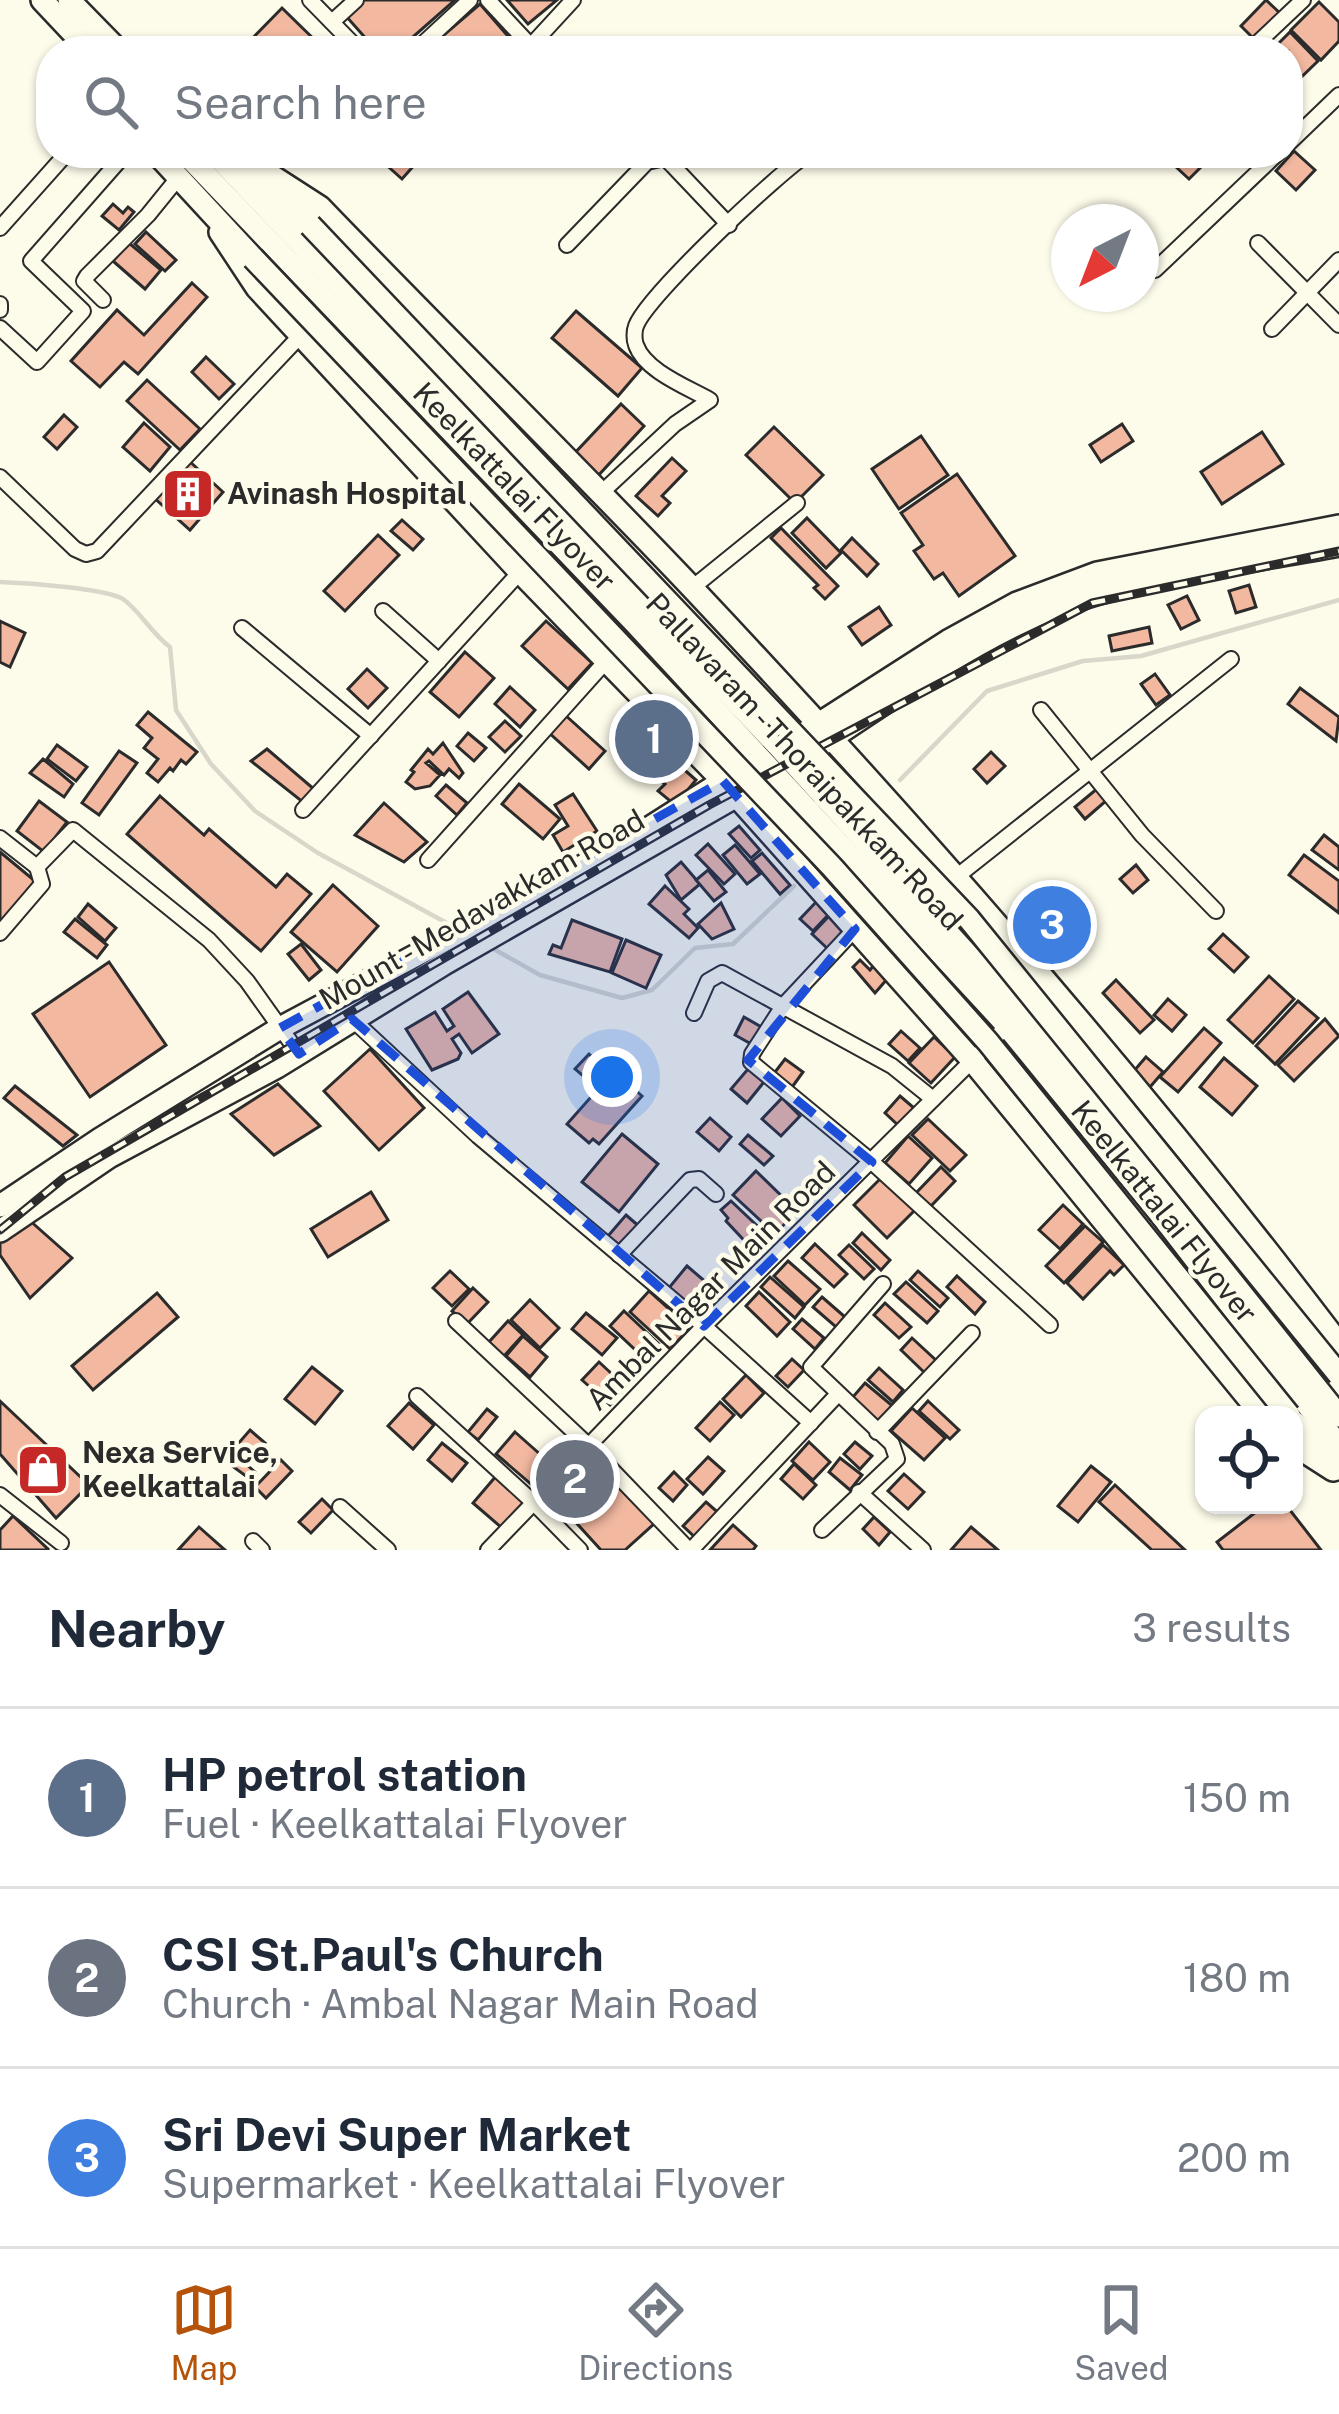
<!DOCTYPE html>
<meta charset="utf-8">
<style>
body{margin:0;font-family:"Public Sans",sans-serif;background:#f2f2f3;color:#1f2937}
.controls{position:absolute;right:36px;bottom:36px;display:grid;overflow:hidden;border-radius:24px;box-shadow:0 3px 9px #0004}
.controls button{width:108px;height:108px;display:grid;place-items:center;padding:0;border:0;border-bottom:3px solid #e0e1e3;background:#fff;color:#1f2937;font:60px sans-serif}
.compass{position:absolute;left:1051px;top:204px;width:108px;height:108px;border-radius:50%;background:#fff;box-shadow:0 3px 9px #0004;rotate:222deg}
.you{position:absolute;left:612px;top:1077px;width:42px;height:42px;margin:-30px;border:9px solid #fff;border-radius:50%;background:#1a73e8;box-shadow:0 0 0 18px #1a73e833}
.badge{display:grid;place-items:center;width:78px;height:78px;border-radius:50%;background:#b45309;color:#fff;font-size:39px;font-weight:700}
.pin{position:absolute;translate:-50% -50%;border:6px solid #fff;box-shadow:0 3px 12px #0006}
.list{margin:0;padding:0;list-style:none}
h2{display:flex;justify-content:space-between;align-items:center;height:156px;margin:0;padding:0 48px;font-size:51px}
h2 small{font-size:39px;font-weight:400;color:#747a83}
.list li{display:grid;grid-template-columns:78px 1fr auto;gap:36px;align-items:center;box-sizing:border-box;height:180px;padding:0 48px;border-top:3px solid #e0e1e3}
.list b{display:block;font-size:45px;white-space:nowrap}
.list p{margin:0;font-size:39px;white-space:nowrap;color:#747a83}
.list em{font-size:39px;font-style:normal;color:#747a83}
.icon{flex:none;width:66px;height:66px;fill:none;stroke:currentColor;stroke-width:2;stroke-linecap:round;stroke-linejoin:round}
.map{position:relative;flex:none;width:1339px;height:1550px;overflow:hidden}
.search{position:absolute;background:#fff;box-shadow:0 3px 9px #0004;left:36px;right:36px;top:36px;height:132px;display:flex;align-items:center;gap:30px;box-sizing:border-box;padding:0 42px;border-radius:48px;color:#747a83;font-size:45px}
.sheet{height:696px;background:#fff}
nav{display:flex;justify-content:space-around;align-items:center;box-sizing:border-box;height:168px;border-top:3px solid #e0e1e3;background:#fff;font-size:33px;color:#747a83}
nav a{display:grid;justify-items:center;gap:6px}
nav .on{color:#b45309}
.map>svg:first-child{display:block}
</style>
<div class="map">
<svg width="1339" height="1550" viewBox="0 0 1339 1550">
<rect width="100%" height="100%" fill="#fdfbea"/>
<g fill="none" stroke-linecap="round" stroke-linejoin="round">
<g stroke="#d8d7c9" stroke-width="4.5">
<path d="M0 582C25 583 104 588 123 599 140 611 152 634 170 647L176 710 211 764 255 811 318 853 456 928"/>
<polyline points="900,780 987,691 1083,661 1141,656 1339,600"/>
<polyline points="492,948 540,975 622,998 652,990 695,948 733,944 794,886"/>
</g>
</g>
<g fill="#f2b8a0" stroke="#2b2b2b" stroke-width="3">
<polygon points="362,0 455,0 397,51 377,51 345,15"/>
<polygon points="507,0 557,0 528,24"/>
<polygon points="1266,0 1282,15 1256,41 1241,26"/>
<polygon points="1319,2 1339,22 1339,41 1321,60 1291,30"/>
<polygon points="480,4 521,51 425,51"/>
<polygon points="282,8 326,51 240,51"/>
<polygon points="1290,32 1318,61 1289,89 1288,51 1271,51"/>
<polygon points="1294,151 1315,170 1296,190 1276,171"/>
<polygon points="373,153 425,153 402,179"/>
<polygon points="1161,153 1197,153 1206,162 1189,179"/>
<polygon points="113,204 123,213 128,207 134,212 119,230 102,216"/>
<polygon points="146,232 176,260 165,271 135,244"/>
<polygon points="129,243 161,270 145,289 113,261"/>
<polygon points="192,283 207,297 138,374 124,362 100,387 71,361 117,310 144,335"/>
<polygon points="576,311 642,368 618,396 552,338"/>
<polygon points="206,357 234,384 219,399 192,372"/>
<polygon points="147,380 200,429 180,450 127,401"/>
<polygon points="621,404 644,426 595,479 572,456"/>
<polygon points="64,415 77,427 57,449 44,437"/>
<polygon points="144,423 170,447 150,471 123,447"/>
<polygon points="1122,424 1133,441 1101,462 1090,445"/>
<polygon points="774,427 823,475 795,503 746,455"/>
<polygon points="1262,432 1283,464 1222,504 1201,472"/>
<polygon points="921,436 948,475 899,509 872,469"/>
<polygon points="672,458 686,471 662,496 670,503 658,516 636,496"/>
<polygon points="187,459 223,492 190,530 152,496"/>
<polygon points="957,474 1015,556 959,596 943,573 934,579 914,551 923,545 901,513"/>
<polygon points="807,518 841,553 826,568 792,533"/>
<polygon points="402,520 423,539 413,550 391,531"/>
<polygon points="781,528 838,586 825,599 814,588 818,585 771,538"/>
<polygon points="378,535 399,555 345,611 324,591"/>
<polygon points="852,538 878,564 867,576 841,550"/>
<polygon points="1249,585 1256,607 1236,613 1229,591"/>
<polygon points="1187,596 1199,620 1181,629 1168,605"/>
<polygon points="879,607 891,625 862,645 849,627"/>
<polygon points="0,621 25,633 10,667 0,662"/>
<polygon points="546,621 592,663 568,689 522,646"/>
<polygon points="1149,627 1152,643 1112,651 1109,636"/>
<polygon points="465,652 494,678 459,717 430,692"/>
<polygon points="367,669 387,688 368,708 348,689"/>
<polygon points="1155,674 1170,695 1156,705 1141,684"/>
<polygon points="510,687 535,710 520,727 495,704"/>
<polygon points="1300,688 1339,717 1336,741 1288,704"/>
<polygon points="148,712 197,752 186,764 181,760 173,771 170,768 158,782 147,773 158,759 144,748 152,738 137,725"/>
<polygon points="564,714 605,751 589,769 547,731"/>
<polygon points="505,721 521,736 505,752 489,737"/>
<polygon points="640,731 696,780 675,805 658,791 665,784 634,757 629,763 618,755"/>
<polygon points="468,733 486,748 474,761 457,746"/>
<polygon points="443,743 463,773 459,778 449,769 444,775 429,761 426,763 440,775 430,786 415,789 406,782 414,772 411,770 428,749 433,754"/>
<polygon points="57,745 87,767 76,781 47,759"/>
<polygon points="267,749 315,790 304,803 251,761"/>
<polygon points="119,751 137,763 99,815 82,803"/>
<polygon points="991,752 1005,766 987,783 974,769"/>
<polygon points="43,759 73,784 64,797 30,773"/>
<polygon points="519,784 560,819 543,839 502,804"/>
<polygon points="446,785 467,803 457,815 436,796"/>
<polygon points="1098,788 1107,800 1085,819 1075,807"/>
<polygon points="573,794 597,831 563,852 553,835 568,826 555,805"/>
<polygon points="160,796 204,835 209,829 276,887 287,874 311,894 261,951 127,834"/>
<polygon points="39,801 67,822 44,852 17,831"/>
<polygon points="384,803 427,842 404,862 355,835"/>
<polygon points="739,826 760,850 751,858 729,834"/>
<polygon points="1324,835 1339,847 1339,870 1312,850"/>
<polygon points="708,844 735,874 724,884 696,855"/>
<polygon points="735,845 760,874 747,884 723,855"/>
<polygon points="0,852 35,881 0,924"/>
<polygon points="762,853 790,885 780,894 752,861"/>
<polygon points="1304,855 1339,881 1339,913 1289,875"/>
<polygon points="681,862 700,884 681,900 666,875"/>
<polygon points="1136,865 1148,880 1133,893 1120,879"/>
<polygon points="708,870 726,892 714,901 696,880"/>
<polygon points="333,885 378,926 337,972 291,932"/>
<polygon points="665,886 689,909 684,914 698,928 689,938 649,904"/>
<polygon points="1070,892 1082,903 1048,938 1037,927"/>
<polygon points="817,901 830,913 813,931 800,919"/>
<polygon points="721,903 734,929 712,939 698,924"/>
<polygon points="88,904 116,928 105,941 78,917"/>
<polygon points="829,916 846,933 829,950 812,934"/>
<polygon points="75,919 107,945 97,958 64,932"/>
<polygon points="572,920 622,939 610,972 549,954 553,945 561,948"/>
<polygon points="1223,934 1248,957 1234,972 1209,949"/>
<polygon points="626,940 661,955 646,988 612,973"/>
<polygon points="301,944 321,970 309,980 288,954"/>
<polygon points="860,960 870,970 874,965 888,978 875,993 853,967"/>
<polygon points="109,962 166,1045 90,1097 33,1014"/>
<polygon points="1269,976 1294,999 1253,1043 1228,1020"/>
<polygon points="1116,980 1154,1020 1140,1033 1103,993"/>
<polygon points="468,992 499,1034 472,1053 459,1034 452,1039 461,1053 458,1059 432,1070 406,1029 435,1012 447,1031 454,1026 443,1009"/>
<polygon points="1168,999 1186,1015 1172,1031 1154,1015"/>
<polygon points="1298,1001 1318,1018 1275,1064 1256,1046"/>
<polygon points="744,1017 763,1028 753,1045 735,1035"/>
<polygon points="1325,1019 1339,1036 1294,1081 1278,1065"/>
<polygon points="1204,1028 1221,1043 1178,1092 1160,1077"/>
<polygon points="901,1031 920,1048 908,1061 889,1044"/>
<polygon points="934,1037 955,1057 931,1083 909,1063"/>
<polygon points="370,1049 424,1108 379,1150 324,1091"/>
<polygon points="589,1054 609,1072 596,1087 575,1069"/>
<polygon points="1146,1057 1163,1072 1150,1087 1133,1072"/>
<polygon points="1224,1058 1257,1086 1232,1115 1200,1087"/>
<polygon points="785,1059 803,1072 790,1090 772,1076"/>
<polygon points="748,1069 764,1082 747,1103 731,1089"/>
<polygon points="614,1071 642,1096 599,1144 593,1139 589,1143 567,1124"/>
<polygon points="278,1084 320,1126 274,1155 231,1114"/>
<polygon points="15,1086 39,1105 77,1135 63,1146 4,1098"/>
<polygon points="900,1096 914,1108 899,1126 885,1113"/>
<polygon points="782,1098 800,1116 781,1136 762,1119"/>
<polygon points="710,1118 731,1137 719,1151 697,1132"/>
<polygon points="928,1119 966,1155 950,1171 912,1135"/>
<polygon points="622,1134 658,1164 619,1212 582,1182"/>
<polygon points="748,1135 773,1156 764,1165 740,1144"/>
<polygon points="908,1136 932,1158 909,1184 885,1163"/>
<polygon points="941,1167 955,1181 930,1207 916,1193"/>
<polygon points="756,1171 797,1211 775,1234 733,1195"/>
<polygon points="882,1177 915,1210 887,1238 854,1205"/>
<polygon points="371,1192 388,1220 328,1257 311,1229"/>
<polygon points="731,1201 769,1237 754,1251 726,1221 728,1218 721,1210"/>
<polygon points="1063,1205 1083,1224 1060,1249 1039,1230"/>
<polygon points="626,1215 641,1228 623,1248 608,1236"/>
<polygon points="28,1219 72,1258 30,1298 0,1255 0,1241"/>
<polygon points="1085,1226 1103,1242 1064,1283 1046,1266"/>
<polygon points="862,1233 890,1260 881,1270 853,1243"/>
<polygon points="815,1244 847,1274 834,1287 802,1258"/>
<polygon points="849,1245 874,1269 864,1279 839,1255"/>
<polygon points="1103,1245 1124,1265 1114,1275 1110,1271 1083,1299 1067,1283"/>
<polygon points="788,1261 820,1289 805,1305 774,1276"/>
<polygon points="687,1266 721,1295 702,1318 668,1289"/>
<polygon points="450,1271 469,1289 452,1306 433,1288"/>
<polygon points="918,1271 948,1298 940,1307 910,1280"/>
<polygon points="957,1276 985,1302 975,1314 947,1287"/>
<polygon points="770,1277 804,1307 795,1318 761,1287"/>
<polygon points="906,1282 938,1311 927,1323 894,1294"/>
<polygon points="473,1288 488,1302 467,1324 452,1311"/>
<polygon points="649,1291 690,1328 670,1349 630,1312"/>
<polygon points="759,1292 790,1322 777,1336 746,1306"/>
<polygon points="157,1293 178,1317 93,1390 72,1366"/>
<polygon points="822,1297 845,1317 836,1327 813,1307"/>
<polygon points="530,1300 559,1328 540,1348 511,1320"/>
<polygon points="885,1303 911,1327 899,1338 874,1315"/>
<polygon points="624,1311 659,1344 645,1359 610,1326"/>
<polygon points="586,1313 617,1338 602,1355 572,1329"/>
<polygon points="802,1319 824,1338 815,1349 793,1329"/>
<polygon points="508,1321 523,1335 504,1356 489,1342"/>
<polygon points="523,1336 547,1357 530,1377 506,1356"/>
<polygon points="912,1338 939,1363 927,1375 901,1350"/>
<polygon points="792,1359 804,1370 788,1387 776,1376"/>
<polygon points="599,1362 626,1387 610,1405 582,1380"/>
<polygon points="312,1367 342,1391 315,1424 285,1399"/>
<polygon points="879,1368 903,1390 893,1402 868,1380"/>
<polygon points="746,1375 764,1393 741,1417 723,1399"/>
<polygon points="865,1383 895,1408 881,1424 852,1398"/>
<polygon points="0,1401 89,1485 56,1518 0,1454"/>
<polygon points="928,1401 959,1430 950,1439 919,1411"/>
<polygon points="720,1402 734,1415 710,1441 696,1428"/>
<polygon points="409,1403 434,1425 413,1449 388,1426"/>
<polygon points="912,1408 945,1438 924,1460 891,1431"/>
<polygon points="487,1409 497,1417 478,1440 468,1432"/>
<polygon points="250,1430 265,1443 246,1464 255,1472 250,1479 224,1460"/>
<polygon points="515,1432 559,1471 540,1492 496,1454"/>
<polygon points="809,1442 830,1462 813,1480 792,1461"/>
<polygon points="855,1442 872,1456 860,1469 844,1454"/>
<polygon points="442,1443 467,1463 452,1481 428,1460"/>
<polygon points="708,1457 724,1471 703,1494 687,1479"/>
<polygon points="840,1458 862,1475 850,1490 829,1472"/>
<polygon points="281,1460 292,1471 266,1498 255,1487"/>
<polygon points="794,1464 816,1485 803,1499 781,1479"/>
<polygon points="603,1466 655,1523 625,1550 601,1550 560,1505"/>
<polygon points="1091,1466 1111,1482 1078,1522 1058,1506"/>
<polygon points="674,1472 687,1485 673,1501 659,1488"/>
<polygon points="904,1474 924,1492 908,1509 888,1491"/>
<polygon points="497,1475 526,1501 502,1528 473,1503"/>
<polygon points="1115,1485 1185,1550 1152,1550 1099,1502"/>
<polygon points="322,1499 333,1510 311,1533 299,1522"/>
<polygon points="706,1502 721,1515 698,1540 683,1526"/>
<polygon points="1265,1505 1286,1505 1321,1550 1223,1550 1217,1542"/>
<polygon points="13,1516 48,1549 47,1550 0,1550 0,1530"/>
<polygon points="874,1517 890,1532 879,1545 863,1529"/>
<polygon points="733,1525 756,1546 753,1550 710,1550"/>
<polygon points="199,1527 225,1550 178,1550"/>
<polygon points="971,1527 998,1550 951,1550"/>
</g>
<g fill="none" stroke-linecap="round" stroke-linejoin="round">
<g stroke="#2b2b2b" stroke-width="18">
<g id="street">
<polyline points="310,0 360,51"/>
<polyline points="488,0 529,44"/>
<polyline points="332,22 356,0"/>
<polyline points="415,51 470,0"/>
<polyline points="526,51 573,0"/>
<polyline points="1249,51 1303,0"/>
<polyline points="1288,144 1339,95"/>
<polyline points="0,228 67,153"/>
<polyline points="1258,243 1339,325"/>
<polyline points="567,245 647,162 665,158 673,166 729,225"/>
<polyline points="1155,270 1278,153"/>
<polyline points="103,300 84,281 87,276 148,215 178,178"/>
<polyline points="0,304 0,310"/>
<polyline points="0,328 37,362 83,311 31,261 126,153"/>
<polyline points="1272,329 1339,260"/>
<polyline points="0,477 75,549 86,554 97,551 301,335"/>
<path d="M599 495 675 424 710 400C687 387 645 371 636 345 634 340 634 331 636 326 647 296 778 173 809 153"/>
<polyline points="692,588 797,503"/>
<polyline points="383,611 439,661"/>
<polyline points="242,628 371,736"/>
<polyline points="1041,710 1142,835 1216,911"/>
<polyline points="303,810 520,572"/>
<polyline points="0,838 37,867 73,830 209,940 247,981 299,1054"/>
<polyline points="428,860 606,661"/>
<polyline points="955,878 1231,659"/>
<polyline points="855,929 783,1006 752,1054 751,1062 872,1162 1050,1325"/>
<polyline points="0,933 42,884 37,867"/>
<polyline points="694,1013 708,981 722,973 892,1066 933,1099"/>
<polyline points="352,1019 478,1136 704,1326 811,1423"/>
<polyline points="619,1255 690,1180 699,1179 716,1194"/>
<polyline points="456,1321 589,1446 689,1550"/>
<polyline points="417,1396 533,1502 580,1550"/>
<polyline points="877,1432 972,1333"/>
<polyline points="859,1492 923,1550"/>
<polyline points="0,1495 61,1543"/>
<polyline points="340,1507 388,1550"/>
<polyline points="822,1530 897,1459 892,1444 811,1367 883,1284"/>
<polyline points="253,1541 262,1550"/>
<polyline points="488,1550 704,1326 1007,1026"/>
<polyline points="691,1550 837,1395"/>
</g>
</g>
<g stroke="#2b2b2b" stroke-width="26">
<g id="secondary">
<path d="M258 167 320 207C444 336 572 461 695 591 921 831 1140 1081 1339 1344"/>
<polyline points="220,232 257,288 520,572 723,781 971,1059 1262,1415"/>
<polyline points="1294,1445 1333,1470"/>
</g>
</g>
<g stroke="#2b2b2b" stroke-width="26">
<g id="primary">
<polyline points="42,0 90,51"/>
<polyline points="69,0 119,51"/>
<polyline points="156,153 253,258"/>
<polyline points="185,153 635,623 1003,1021 1162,1216 1339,1446"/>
<polyline points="214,153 780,748 998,988 1339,1416"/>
<polyline points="237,153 310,225"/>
<polyline points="781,748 948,641 1017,603 1097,573 1339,526"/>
<path d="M795 762C870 714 944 659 1024 621 1110 579 1244 563 1339 545"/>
<polyline points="0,1206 100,1139 280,1028 622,845 753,762"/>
<polyline points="0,1231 109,1157 277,1067 444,964 768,778"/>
<polyline points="1294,1422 1339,1469"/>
</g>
</g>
<use href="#street" stroke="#fdfbea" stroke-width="14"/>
<use href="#secondary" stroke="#fdfbea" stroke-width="21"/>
<use href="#primary" stroke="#fdfbea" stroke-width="21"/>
<g stroke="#2b2b2b" stroke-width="9">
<polyline id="rail" points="0,1230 65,1177 709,805 1092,603 1339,551"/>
</g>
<use href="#rail" stroke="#fdfbea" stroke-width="4.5" stroke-dasharray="14" stroke-linecap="butt"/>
<g stroke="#2b2b2b" stroke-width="26" stroke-linecap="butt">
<g id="primary-bridge">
<polyline points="310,225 969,919 1339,1375"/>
<polyline points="253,258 832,867 988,1042 1289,1415"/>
</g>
</g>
<use href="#primary-bridge" stroke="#fdfbea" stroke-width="21"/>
</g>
<path fill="#1d4ed8" fill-opacity="0.2" stroke="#1d4ed8" stroke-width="9" stroke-dasharray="24 15" stroke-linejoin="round" d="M723 781 855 929 748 1060 872 1162 704 1326 352 1019 299 1054 280 1028Z"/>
<defs>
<g id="building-square" transform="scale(2.7)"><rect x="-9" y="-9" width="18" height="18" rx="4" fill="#c62828" stroke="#fdfbea"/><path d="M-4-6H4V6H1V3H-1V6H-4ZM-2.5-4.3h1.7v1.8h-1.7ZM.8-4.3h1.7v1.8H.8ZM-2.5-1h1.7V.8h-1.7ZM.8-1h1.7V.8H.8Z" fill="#fff"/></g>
<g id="shop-square" transform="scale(2.7)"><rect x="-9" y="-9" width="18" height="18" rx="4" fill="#c62828" stroke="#fdfbea"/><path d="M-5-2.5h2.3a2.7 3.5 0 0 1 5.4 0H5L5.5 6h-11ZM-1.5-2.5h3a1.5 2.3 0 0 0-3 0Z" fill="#fff"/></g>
</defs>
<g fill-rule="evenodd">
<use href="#building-square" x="188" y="494"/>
<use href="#shop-square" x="43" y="1470"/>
</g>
<g text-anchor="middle" stroke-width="9" stroke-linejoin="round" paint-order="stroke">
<g font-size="30" fill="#2b2b2b" stroke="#fdfbea">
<text transform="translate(514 487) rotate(46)" y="10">Keelkattalai Flyover</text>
<text transform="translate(804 762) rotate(47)" y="10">Pallavaram - Thoraipakkam Road</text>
<text transform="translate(482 910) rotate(-30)" y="10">Mount - Medavakkam Road</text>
<text transform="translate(1164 1212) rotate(51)" y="10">Keelkattalai Flyover</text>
<text transform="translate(711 1286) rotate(-45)" y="10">Ambal Nagar Main Road</text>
</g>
<g font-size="30" font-weight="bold" fill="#2b2b2b" stroke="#fdfbea" text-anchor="start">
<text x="227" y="504">Avinash Hospital</text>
<text x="82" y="1463">Nexa Service,<tspan x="82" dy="34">Keelkattalai</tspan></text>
</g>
</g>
</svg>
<div class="controls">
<button><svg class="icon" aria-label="locate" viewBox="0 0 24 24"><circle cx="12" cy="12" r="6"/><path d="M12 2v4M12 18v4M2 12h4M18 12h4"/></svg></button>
</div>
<svg class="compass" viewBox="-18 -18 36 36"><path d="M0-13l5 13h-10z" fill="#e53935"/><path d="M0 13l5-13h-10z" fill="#747a83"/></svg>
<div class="you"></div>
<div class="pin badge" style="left:654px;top:739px;background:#5c6f8a">1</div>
<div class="pin badge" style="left:575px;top:1479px;background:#6b7280">2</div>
<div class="pin badge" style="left:1052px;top:925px;background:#3f7fe0">3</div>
<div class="search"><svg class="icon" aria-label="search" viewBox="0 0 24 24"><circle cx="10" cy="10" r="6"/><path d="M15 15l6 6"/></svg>Search here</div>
</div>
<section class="sheet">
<h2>Nearby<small>3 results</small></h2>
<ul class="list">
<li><span class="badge" style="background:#5c6f8a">1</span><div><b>HP petrol station</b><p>Fuel · Keelkattalai Flyover</p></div><em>150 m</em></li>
<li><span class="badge" style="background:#6b7280">2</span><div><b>CSI St.Paul's Church</b><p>Church · Ambal Nagar Main Road</p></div><em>180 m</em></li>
<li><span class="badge" style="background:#3f7fe0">3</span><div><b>Sri Devi Super Market</b><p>Supermarket · Keelkattalai Flyover</p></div><em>200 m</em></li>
</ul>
</section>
<nav>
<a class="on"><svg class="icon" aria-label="map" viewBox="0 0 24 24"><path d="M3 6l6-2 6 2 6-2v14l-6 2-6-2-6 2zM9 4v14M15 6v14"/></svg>Map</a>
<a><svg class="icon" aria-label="directions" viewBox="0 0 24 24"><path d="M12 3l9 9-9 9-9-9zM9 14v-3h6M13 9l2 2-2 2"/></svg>Directions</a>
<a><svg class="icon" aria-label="saved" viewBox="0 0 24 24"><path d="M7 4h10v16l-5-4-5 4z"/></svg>Saved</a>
</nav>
